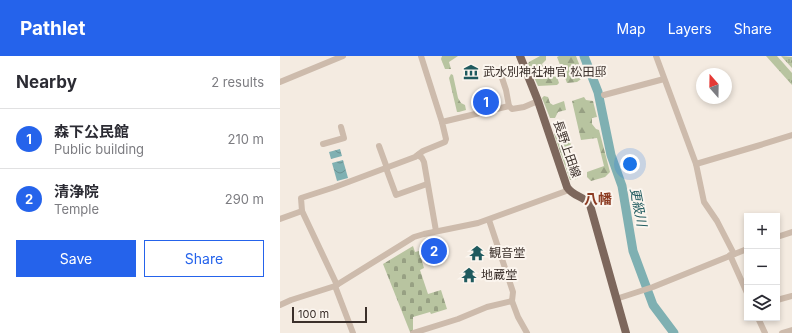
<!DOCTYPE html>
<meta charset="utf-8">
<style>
body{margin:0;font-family:Inter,"Noto Sans JP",sans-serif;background:#f7f7f7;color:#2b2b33}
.controls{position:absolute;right:12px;bottom:12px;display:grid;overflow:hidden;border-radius:0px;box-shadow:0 2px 6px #0003}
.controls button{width:36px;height:36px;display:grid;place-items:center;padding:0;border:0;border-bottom:1px solid #e1e1e2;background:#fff;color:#2b2b33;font:20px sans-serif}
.compass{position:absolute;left:416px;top:12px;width:36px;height:36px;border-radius:50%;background:#fff;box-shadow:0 2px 6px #0003;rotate:340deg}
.scale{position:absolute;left:12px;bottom:10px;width:75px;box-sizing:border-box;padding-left:4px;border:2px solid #3b302b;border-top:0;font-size:11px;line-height:14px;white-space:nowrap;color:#3b302b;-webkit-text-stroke:3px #fbf5ee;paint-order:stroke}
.you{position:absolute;left:350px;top:108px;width:14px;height:14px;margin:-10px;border:3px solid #fff;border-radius:50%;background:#1a73e8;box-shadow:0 0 0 6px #1a73e833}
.badge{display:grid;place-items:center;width:26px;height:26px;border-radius:50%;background:#2563eb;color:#fff;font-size:13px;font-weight:700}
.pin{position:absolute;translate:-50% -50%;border:2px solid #fff;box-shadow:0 1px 4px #0006}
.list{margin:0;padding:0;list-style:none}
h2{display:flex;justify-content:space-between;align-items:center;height:52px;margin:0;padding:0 16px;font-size:17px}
h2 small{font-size:13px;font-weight:400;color:#7c7c81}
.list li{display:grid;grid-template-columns:26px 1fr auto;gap:12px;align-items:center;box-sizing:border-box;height:60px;padding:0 16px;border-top:1px solid #e1e1e2}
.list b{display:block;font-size:15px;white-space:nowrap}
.list p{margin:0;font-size:13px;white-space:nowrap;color:#7c7c81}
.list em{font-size:13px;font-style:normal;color:#7c7c81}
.actions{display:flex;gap:8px;padding:12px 16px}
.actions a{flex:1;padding:9px 0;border:1px solid #2563eb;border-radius:0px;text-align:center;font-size:14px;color:#2563eb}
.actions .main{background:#2563eb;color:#fff}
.icon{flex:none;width:22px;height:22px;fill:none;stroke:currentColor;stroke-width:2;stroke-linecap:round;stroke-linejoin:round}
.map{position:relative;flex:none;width:512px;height:277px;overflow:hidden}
header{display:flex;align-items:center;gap:24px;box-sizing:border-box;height:56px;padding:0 20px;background:#2563eb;color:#fff}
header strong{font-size:19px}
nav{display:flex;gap:22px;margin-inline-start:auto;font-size:14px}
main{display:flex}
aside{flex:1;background:#fff}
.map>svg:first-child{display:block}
</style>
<header>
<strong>Pathlet</strong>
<nav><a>Map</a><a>Layers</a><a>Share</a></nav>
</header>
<main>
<aside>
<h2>Nearby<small>2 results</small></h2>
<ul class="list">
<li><span class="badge">1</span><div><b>森下公民館</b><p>Public building</p></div><em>210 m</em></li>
<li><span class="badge">2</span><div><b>清浄院</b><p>Temple</p></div><em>290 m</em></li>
</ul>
<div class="actions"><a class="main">Save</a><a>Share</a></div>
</aside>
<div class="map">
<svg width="512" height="277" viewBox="0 0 512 277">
<defs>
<pattern id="grass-tufts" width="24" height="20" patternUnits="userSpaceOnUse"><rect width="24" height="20" fill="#b8c4a0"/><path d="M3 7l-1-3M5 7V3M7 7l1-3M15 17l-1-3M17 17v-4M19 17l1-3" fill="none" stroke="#97a083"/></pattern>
<pattern id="forest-firs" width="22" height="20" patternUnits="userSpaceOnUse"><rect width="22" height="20" fill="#b8c4a0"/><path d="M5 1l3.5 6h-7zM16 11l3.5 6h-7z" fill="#97a083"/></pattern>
<pattern id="cemetery-stones" width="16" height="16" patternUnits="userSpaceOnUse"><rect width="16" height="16" fill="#b8c4a0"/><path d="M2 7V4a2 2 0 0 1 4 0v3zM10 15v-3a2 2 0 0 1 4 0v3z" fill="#97a083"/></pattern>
<pattern id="water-waves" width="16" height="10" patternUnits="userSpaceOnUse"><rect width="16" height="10" fill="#7fb0b2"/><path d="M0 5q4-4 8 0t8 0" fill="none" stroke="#699091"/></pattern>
</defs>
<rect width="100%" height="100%" fill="#f4ebe1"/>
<g fill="url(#grass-tufts)">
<polygon points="486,0 497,0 512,17 512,29"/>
<polygon points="501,0 512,1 512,12"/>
</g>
<g fill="url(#forest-firs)">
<polygon points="162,0 178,0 169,6 171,13 165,13 161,3"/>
<path d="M260 0H266V4L262 8C264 16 269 20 277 21L279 27 277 29 258 30 248 8 249 6Z"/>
<polygon points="279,0 296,0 304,21 297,26 287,27 277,1"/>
<polygon points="171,18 173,19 178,42 181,47 185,49 186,54 179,56 177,56 169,22"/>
<polygon points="264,40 268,41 270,47 273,49 284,45 286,54 278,56 275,62 270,62 262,42"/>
<polygon points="304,41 306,44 313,45 317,61 312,62 312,68 316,73 319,74 330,116 325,121 311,125 307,121 307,116 324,110 317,82 301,84 292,45"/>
<path d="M275 76 277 78 281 87 286 84H290L291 90 283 93 284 99C289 100 291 101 291 106L288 110 291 117 299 118V120L297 123 290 124 274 78Z"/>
</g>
<polygon fill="url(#cemetery-stones)" points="133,190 135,196 139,195 144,212 140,214 148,238 161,234 167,253 151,258 150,256 133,261 133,275 130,276 103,208"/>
<g fill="url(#water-waves)">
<polygon points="60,93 62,100 51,103 49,96"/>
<polygon points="63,104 68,122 57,125 52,107"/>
</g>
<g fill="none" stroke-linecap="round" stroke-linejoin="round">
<polyline stroke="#7fb0b2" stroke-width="9" points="304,0 318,36 331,99 342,130 353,195 373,249 394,277"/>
<g stroke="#cdbbac" stroke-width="6">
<polyline points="141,0 162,66"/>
<polyline points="376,0 416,108 424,146 437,165 454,198"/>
<polyline points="222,22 226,34 229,50"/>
<polyline points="0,26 63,0"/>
<polyline points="324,39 384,23"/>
<polyline points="43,88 64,82 61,71"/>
<polyline points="99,90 107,112"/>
<polyline points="138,99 142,102 144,106 156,175"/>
<polyline points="416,108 477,90 512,79"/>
<polyline points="106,112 116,139 147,128"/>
<polyline points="0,163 22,155"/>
<polyline points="209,164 233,236 232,245 238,261 247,277"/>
<polyline points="497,181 512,176"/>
<polyline points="450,199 467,237"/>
<polyline points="57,229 22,155 21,142 55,131 135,101 143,95 165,86 166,83 162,66 229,50 232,53 244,51 258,45"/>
<polyline points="55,230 73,277"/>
<polyline points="336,243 373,231 467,193"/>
<polyline points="497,244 512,240"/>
<polyline points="0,249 11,244 55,230 134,181 144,178 198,167 289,134"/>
<polyline points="478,262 485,277"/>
<polyline points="133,277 178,263 207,251 232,245"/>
<polyline points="502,277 512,274"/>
</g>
<path stroke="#7d675c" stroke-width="8" d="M240 0 258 45 287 131C293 141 305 140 310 149L346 277"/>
</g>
<defs>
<g id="museum-bare" transform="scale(1.2)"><path d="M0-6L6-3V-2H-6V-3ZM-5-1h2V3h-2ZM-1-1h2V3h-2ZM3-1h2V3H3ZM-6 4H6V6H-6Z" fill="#1f5a5e" stroke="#fbf5ee" stroke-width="2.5" paint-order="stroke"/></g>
<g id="temple-bare" transform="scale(1.2)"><path d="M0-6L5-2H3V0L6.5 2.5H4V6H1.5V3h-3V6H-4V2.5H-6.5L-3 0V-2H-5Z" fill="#1f5a5e" stroke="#fbf5ee" stroke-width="2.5" paint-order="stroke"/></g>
</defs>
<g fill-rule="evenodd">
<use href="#museum-bare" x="191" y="16"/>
<use href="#temple-bare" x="197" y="197"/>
<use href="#temple-bare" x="189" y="219"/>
</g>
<g text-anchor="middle" stroke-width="4" stroke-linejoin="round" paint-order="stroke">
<g font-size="12" fill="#3b302b" stroke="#fbf5ee" text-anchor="start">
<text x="203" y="20">武水別神社神官 松田邸</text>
<text x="209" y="201">観音堂</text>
<text x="201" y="223">地蔵堂</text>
</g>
<g font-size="12" fill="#3b302b" stroke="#fbf5ee">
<text transform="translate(287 93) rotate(71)" y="4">長野上田線</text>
</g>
<g font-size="13" font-style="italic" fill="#1f5a5e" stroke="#fbf5ee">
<text transform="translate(359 151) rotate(79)" y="5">更級川</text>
</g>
<g font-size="14" font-weight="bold" fill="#8c3b22" stroke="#fbf5ee">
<text x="318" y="148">八幡</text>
</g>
</g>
</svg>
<div class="controls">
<button>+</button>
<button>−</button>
<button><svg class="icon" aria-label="layers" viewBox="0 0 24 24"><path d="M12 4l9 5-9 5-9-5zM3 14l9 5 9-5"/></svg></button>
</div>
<svg class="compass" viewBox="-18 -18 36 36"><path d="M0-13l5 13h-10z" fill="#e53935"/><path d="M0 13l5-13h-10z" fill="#7c7c81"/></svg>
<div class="scale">100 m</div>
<div class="you"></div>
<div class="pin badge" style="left:206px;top:46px">1</div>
<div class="pin badge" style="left:154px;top:195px">2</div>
</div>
</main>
